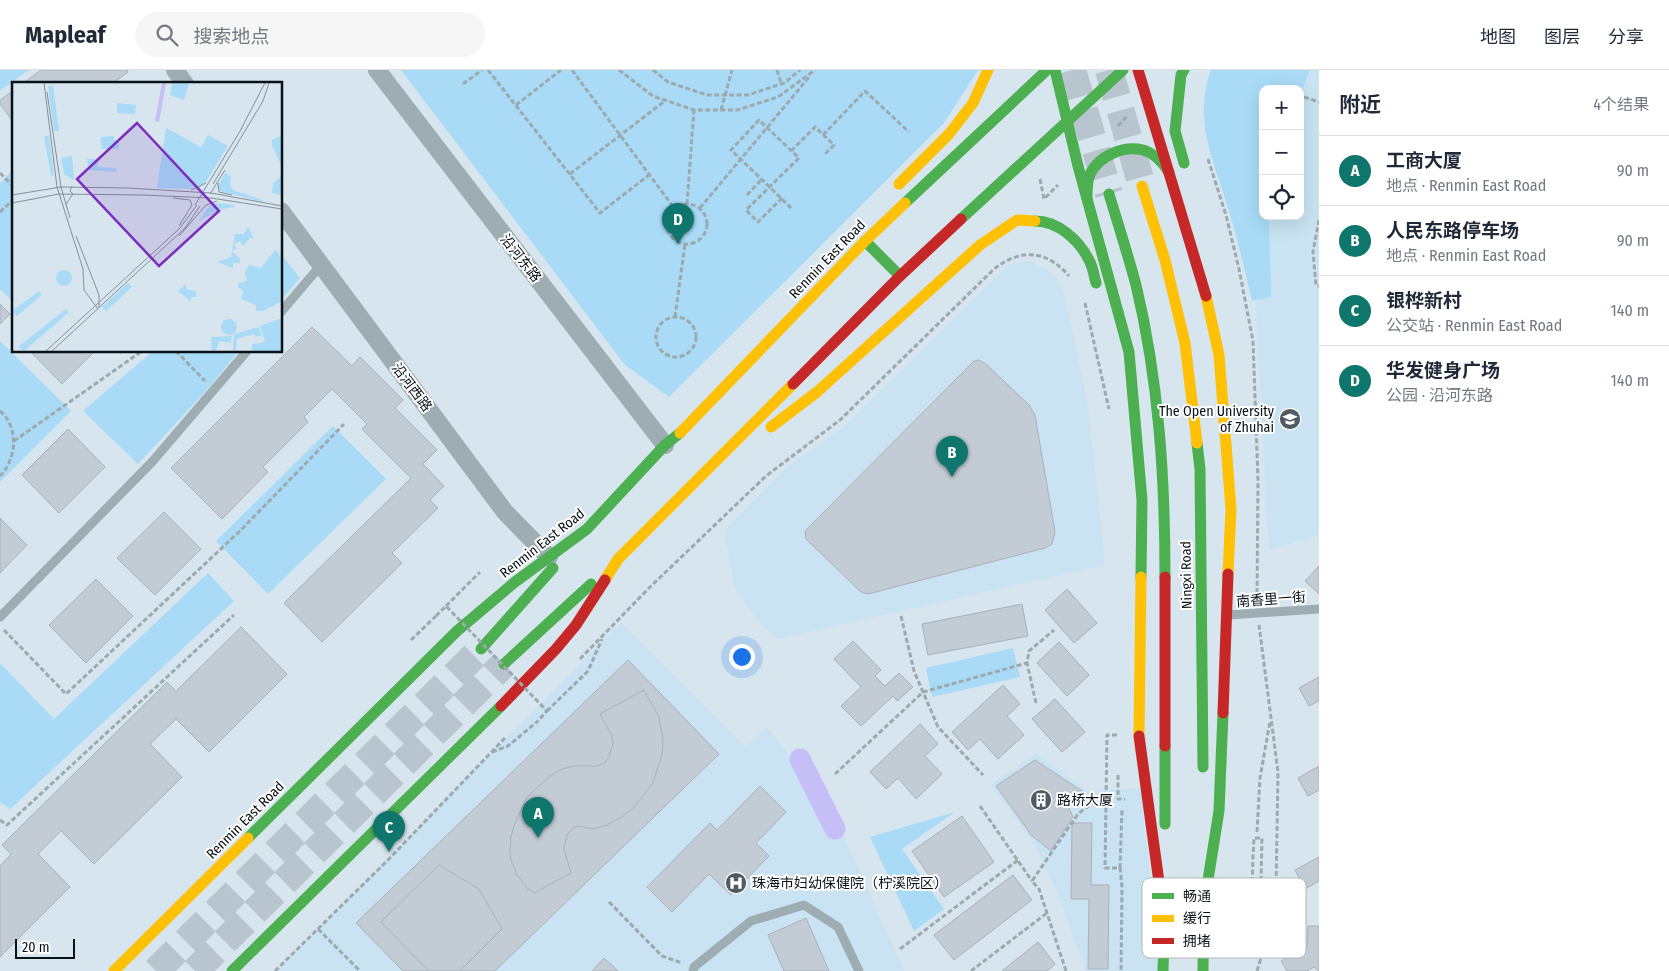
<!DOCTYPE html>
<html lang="zh">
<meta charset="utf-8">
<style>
body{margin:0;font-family:"Fira Sans Condensed","Noto Sans SC",sans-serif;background:#f6f6f7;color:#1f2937}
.controls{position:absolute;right:15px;top:15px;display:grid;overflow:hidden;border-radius:10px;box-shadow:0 5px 20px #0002}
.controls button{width:45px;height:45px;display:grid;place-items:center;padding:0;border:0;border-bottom:1px solid #e0e1e3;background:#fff;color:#1f2937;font:25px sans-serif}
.scale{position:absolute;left:15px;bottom:12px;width:60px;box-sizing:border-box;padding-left:5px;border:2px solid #081116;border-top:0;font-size:14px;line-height:18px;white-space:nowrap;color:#081116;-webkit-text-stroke:4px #fff;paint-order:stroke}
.you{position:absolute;left:741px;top:586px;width:18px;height:18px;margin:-12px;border:4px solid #fff;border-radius:50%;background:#1a73e8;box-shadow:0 0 0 8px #1a73e833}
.badge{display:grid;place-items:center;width:32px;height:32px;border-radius:50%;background:#0f766e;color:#fff;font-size:16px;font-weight:700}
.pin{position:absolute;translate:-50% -41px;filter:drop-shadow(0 1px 2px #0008)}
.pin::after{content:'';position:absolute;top:26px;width:18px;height:15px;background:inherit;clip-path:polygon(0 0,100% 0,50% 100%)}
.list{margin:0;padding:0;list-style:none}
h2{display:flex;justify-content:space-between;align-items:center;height:65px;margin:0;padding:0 20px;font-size:21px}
h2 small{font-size:16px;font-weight:400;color:#747a83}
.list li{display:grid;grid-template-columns:32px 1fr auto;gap:15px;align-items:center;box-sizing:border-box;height:70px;padding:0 20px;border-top:1px solid #e0e1e3}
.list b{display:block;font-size:19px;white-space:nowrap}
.list p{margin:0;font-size:16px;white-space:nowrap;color:#747a83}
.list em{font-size:16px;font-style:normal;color:#747a83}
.icon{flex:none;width:28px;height:28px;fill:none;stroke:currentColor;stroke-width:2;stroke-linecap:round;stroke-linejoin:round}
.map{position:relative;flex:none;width:1319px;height:901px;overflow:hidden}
header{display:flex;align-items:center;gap:30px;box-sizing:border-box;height:70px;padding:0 25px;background:#fff;border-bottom:1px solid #e0e1e3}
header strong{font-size:24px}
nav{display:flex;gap:28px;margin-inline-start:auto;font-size:18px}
.search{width:350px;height:45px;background:#f6f6f7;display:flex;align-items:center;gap:12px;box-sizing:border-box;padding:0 18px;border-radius:28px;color:#747a83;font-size:19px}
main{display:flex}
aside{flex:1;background:#fff}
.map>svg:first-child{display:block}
</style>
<header>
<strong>Mapleaf</strong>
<div class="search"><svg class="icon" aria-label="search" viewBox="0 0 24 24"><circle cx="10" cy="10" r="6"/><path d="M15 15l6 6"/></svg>搜索地点</div>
<nav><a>地图</a><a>图层</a><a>分享</a></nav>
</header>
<main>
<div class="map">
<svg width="1319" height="901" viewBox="0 0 1319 901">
<rect width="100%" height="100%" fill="#d7e5ee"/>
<g fill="#c9e3f2" fill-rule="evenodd">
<path d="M1218 0H1319V465L1269 480 1256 232 1209 44ZM1263 19H1300V146H1263Z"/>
<polygon points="1031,191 1055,205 1064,222 1087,329 1103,472 1104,495 778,569 759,553 735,518 724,461 792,393 844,357 1009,194"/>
<polygon points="621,552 746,677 767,657 832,739 904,901 277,901"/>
<polygon points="1036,683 1087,721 1141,718 1159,901 1086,901 1057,821 1033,772 991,715"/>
</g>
<g fill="#a9dbf7">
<polygon points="0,0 29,0 0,21"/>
<polygon points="401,0 978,0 944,53 669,327 625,295"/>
<path d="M1211 0H1310L1300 25V19H1263V146H1269L1271 227 1252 231C1245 201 1238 171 1229 141 1215 93 1192 51 1211 0Z"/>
<polygon points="14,99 14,233 0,219 0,113"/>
<polygon points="281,184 300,208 281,230"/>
<polygon points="0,271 71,341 0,412"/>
<polygon points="153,281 239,281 203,324 138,394 83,341"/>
<polygon points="333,356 386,409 268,524 216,471"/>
<polygon points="208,503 234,531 10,739 0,732 0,593 54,649"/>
<polygon points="1013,578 1020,607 932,627 926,598"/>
<polygon points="955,742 902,779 944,839 914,861 870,767"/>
</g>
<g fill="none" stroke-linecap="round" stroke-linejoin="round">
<polyline stroke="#c6bef7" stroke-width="21" points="800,689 835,759"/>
</g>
<g fill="#c3cbd4" stroke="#a8b1b9">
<polygon points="41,0 127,0 128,2 112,14 22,14"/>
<polygon points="14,20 14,53 0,34 0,30"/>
<polygon points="0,234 10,244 0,254"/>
<polygon points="312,257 352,296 360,287 403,330 395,338 437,380 423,394 444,416 430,430 438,438 392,483 402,493 322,572 284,533 411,408 362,359 367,354 332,319 304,347 308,352 263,397 268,402 222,449 171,398"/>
<polygon points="30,281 95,281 62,314"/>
<polygon points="979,290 986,294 1029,335 1035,345 1055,462 1052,474 1045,478 868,524 861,522 806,469 805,461 974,291"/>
<polygon points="68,359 105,397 59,443 22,405"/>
<polygon points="164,442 201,479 155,525 117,488"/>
<polygon points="0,448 27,475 0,503"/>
<polygon points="1319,496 1319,524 1305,511"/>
<polygon points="96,509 133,546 86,593 49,555"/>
<polygon points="1067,519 1097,553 1074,573 1045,540"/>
<polygon points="1022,534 1028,566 928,585 922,554"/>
<polygon points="241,557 287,604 209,682 176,649 150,674 182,707 94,794 61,761 38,784 70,817 0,887 0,796 11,784 2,775 167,612 176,621"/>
<polygon points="853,571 881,600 875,606 885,616 899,603 913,617 897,631 893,626 861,656 841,636 861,617 834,589"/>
<polygon points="1059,572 1089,605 1067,626 1037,593"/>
<polygon points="628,590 719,684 495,901 403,901 356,853"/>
<polygon points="1319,607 1319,631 1309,636 1299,618"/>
<polygon points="1003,615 1020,634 1007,646 1024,665 998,689 980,669 968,680 952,662"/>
<polygon points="644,620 659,647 663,670 662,684 653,713 635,736 622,747 607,755 594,759 578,756 574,757 567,765 564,779 571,803 534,823 527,818 517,805 511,790 510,780 511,766 515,753 527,727 550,706 562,699 574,696 597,696 605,693 609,687 613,674 612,666 600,644"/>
<polygon points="1055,629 1085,662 1062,682 1032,649"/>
<polygon points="920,654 938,674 925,686 942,704 916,729 898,708 886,719 870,702"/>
<polygon points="1035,690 1085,723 1069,738 1073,747 1051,781 1032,766 996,716"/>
<polygon points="1319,696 1319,720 1308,726 1298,708"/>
<polygon points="760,716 786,742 756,773 769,786 731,825 709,804 672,842 647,817 710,753 717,760"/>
<polygon points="962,746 994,792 944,827 912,781"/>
<polygon points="1072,753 1092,753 1091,815 1109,815 1108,899 1088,899 1089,829 1071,829"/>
<polygon points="1319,787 1319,811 1305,819 1295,800"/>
<polygon points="439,795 479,819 502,859 460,901 429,901 381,852"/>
<polygon points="1013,805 1032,830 954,890 934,865"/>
<polygon points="806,848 829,901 784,901 768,865"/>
<polygon points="1308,856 1319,856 1319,901 1314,897 1307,901 1287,901 1281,891 1307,877"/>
<polygon points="1038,872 1055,894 1047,901 1002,901"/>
<polygon points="604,888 618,901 592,901"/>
</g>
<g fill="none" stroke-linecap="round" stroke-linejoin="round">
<g stroke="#b8c5ce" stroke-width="28" stroke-dasharray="28 14" stroke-linecap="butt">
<polyline points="1072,0 1109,124"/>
<polyline points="1109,0 1142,116"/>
<polyline points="156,901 481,579"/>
<polyline points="195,901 504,594"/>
</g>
<g stroke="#9ca9ad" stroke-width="3" stroke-dasharray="5 2.5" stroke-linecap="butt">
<polyline points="488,0 600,143 649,105"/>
<polyline points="572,0 674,138"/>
<polyline points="619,0 653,26 694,40 737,40 778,27 815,0"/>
<polyline points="653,0 668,12 707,25 748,25 784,13 800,0"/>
<polyline points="777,0 781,13"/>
<polyline points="463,14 482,0"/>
<polyline points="1304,27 1319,32"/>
<polyline points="516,35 561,0"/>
<polyline points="721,40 732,0"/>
<polyline points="1118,56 1127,46"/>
<polyline points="823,65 865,21 909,62"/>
<polyline points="791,81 815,57 834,75 824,85"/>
<polyline points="1208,89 1226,145 1239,199 1253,271 1258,410 1257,529"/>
<polyline points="0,103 14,117"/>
<polyline points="570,104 666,30"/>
<polyline points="1040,109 1044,129 1058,115"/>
<polyline points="747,125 762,109"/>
<path d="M782 128 758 152 746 140 799 88 759 50 731 80C751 99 772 119 792 139"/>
<circle cx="687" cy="154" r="20"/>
<polyline points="687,134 694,40"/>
<polyline points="700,138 810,6"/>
<polyline points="0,142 14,129"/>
<polyline points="1319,150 1313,182 1316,215 1319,216"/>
<polyline points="1085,233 1109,339"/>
<circle cx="676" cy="267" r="20"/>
<polyline points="675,247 685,174"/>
<polyline points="176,281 205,311"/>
<path d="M0 341C19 357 17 389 0 406"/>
<polyline points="14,371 142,281"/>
<polyline points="446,536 480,502"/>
<polyline points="901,546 914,601 938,657 983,705"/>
<polyline points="4,560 66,624 240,461 344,354"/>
<polyline points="411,570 436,546"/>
<path d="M580 589 649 518 766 406 840 350 994 199C1021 178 1047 180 1069 206"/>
<polyline points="1036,633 1027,593 1029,581 1054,560"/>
<polyline points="547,641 588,601 602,569"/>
<polyline points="1117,665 1107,665 1105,798 1120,798 1122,817 1121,901"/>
<polyline points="492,682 508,676 538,651"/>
<polyline points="835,704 923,622 1027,593"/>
<polyline points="1118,705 1118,729 1125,729"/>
<polyline points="980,736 1032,811"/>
<polyline points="0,750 7,755 234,545"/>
<polyline points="1257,762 1260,708 1270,651"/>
<polyline points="1120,798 1122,739"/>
<path d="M1261 811 1262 768H1254C1253 795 1247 838 1270 858"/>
<polyline points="609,832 662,886 682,893"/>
<polyline points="318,859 360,901"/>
<polyline points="900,879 1018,790"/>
<polyline points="275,901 388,790 505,668"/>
<polyline points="971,901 1047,843"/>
<polyline points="1066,901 1039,819 1032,811 1078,744 1104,724"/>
<polyline points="1257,901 1270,858 1276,819 1278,702 1259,555"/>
</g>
<g stroke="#9dadb2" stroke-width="9">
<polyline points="281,242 321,195"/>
<polyline points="1228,545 1319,539"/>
<polyline points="0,547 152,392 247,281"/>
<polyline points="693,901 694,897 751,851 804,835 838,857 859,901"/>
</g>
<g stroke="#9dadb2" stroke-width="18">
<polyline points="175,0 185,14"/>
<polyline points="377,0 665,375"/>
<polyline points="281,141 505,442 549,487"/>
</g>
<g stroke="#4caf50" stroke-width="11">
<polyline points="1055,0 1078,96 1129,282 1142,430 1141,507"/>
<polyline points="1184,0 1181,5 1175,61 1184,93"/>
<path d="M1109 124C1118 154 1128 185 1136 215 1159 311 1165 409 1165 507"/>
<path d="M1087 127C1087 119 1087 111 1090 104 1099 86 1123 75 1143 80 1154 83 1163 93 1169 102"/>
<polyline points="905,133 1047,0"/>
<polyline points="961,149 1123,0"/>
<path d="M1035 151C1058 151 1079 170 1089 190 1093 197 1094 206 1096 213"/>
<polyline points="865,171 900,206"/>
<polyline points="1197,373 1200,399 1203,697"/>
<polyline points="481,579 553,498"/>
<polyline points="504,594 591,514"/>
<polyline points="1165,676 1165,754"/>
<polyline points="248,768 457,561 515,512 587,459 665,375 680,363"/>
<polyline points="1204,835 1219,741 1223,643"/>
<polyline points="232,901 501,636"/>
<polyline points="1163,901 1165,837"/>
<polyline points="1203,901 1204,818"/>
</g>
<g stroke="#ffc107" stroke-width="11">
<polyline points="899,114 949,64 973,33 988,0"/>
<polyline points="1142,116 1165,190 1185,273 1197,373"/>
<polyline points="1206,226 1219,285 1231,439 1228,504"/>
<polyline points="771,357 817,322 980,175 1017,150 1035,151"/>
<polyline points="680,363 865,171 905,133"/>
<polyline points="605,510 618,489 793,314"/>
<polyline points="1139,666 1141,507"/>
<polyline points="114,901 248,768"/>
</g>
<g stroke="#c62828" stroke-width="11">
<polyline points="1138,0 1206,226"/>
<polyline points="793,314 900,206 961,149"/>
<polyline points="1165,507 1165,676"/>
<polyline points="501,636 556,579 576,555 605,510"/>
<polyline points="1223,643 1228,504"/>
<polyline points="1139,666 1165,856"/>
</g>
<polyline stroke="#9ca9ad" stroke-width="3" stroke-dasharray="5 2.5" stroke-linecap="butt" points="436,546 446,536 547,641 538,651"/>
</g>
<defs>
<g id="university-disc" transform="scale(1.125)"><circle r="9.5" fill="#505b62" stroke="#fff"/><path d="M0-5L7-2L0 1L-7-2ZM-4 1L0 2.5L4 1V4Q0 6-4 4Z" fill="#fff"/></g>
<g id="building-disc" transform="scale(1.125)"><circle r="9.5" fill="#505b62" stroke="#fff"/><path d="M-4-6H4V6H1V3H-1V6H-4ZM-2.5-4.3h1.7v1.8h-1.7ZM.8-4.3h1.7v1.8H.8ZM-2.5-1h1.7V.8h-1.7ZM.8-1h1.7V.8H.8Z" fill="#fff"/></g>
<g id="hospital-disc" transform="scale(1.125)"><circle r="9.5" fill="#505b62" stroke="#fff"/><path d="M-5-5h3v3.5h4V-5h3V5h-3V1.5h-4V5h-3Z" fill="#fff"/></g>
</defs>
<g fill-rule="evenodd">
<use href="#university-disc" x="1290" y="349"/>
<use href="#building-disc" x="1041" y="730"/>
<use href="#hospital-disc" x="736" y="813"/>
</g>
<g text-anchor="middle" stroke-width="4" stroke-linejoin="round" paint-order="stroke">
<g font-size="14" fill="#081116" stroke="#fff">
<text transform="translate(521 188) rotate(52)" y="5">沿河东路</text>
<text transform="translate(827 189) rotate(-46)" y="5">Renmin East Road</text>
<text transform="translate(412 317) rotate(53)" y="5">沿河西路</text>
<text transform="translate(542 473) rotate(-38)" y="5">Renmin East Road</text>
<text transform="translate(1186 505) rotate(-91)" y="5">Ningxi Road</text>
<text transform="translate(1271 529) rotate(-4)" y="5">南香里一街</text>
<text transform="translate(245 750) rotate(-45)" y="5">Renmin East Road</text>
</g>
<g font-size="14" fill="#081116" stroke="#fff" text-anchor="start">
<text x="1274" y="346" text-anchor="end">The Open University<tspan x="1274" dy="16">of Zhuhai</tspan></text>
<text x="1057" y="735">路桥大厦</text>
<text x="752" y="818">珠海市妇幼保健院（柠溪院区）</text>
</g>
</g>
<g transform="translate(12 12)">
<rect width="270" height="270" fill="#d7e5ee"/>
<path d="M160 1H177L172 18 158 13ZM36 4H41L47 49H42ZM105 21 124 23 123 32 105 31ZM154 46 189 65 196 53 216 64 193 101 180 107 145 106ZM37 53 42 94 39 93 32 55ZM270 53V86L260 63V58ZM102 54V58H107V67H90L88 55ZM60 74 62 98 52 92 49 76ZM75 77H86V85L105 86 104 90 77 88ZM213 91 219 94 218 103 221 108 251 118V120L208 109 205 105ZM270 94V113L260 111 261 101ZM204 121 223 123 222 125 209 127 187 139 197 124ZM236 145 242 157 238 156 231 164 228 159 222 162 225 167 220 169 223 152H232ZM263 168 268 172 266 175 270 172V219L251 229H244V223L229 217 231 209 226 205V201L235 199 233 190 237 183 249 186ZM220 170 228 176V181H221V186L205 180 219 175ZM44 196a8 8 0 1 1 16 0a8 8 0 1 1-16 0ZM116 201 120 205 94 229 90 225ZM174 202V207L184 209V215H179V220L166 209ZM27 209 30 213 5 234 0 229ZM54 227 57 230 12 269 6 265ZM270 236 269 269H240V262L253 260 248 244ZM209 245a8 8 0 1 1 16 0a8 8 0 1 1-16 0ZM247 245 250 253 244 255 242 252 225 257 224 269H221L222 252ZM220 254 219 261 207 259 204 269H200L199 255Z" fill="#a9dbf7"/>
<path d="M150 1H154L147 40 143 39Z" fill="#c6bef7"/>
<path fill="none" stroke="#849098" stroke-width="1" d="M32 1 45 105 71 187 72 208 86 227M35 10 49 105 58 136M229 47 253 1M206 101 207 110 220 113M201 102 251 19 257 1M179 108 194 101M198 112 213 88M0 113 49 105 116 106 199 111 270 124M161 116 178 118 180 123 167 144M0 121 47 112 131 113 199 116 270 127M54 122 61 112 58 109 60 104M183 123 230 46M64 154 87 213V225M167 154 194 123 205 119M34 269 168 146 185 123M40 269 173 146 188 124"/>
<path fill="#7b2cbf" fill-opacity="0.15" stroke="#7b2cbf" stroke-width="2.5" d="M125 41 207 129 147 184 65 97Z"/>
<rect width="270" height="270" fill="none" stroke="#081116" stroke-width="2.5"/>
</g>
<rect x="1142" y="808" width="164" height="80" rx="8" fill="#fff" stroke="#b5b8b9" stroke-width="1"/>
<rect x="1152" y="823" width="22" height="6" fill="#4caf50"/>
<rect x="1152" y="845" width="22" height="7" fill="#ffc107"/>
<rect x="1152" y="868" width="22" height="6" fill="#c62828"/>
<g font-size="14" fill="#081116">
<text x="1183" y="831">畅通</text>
<text x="1183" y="853">缓行</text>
<text x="1183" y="876">拥堵</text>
</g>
</svg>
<div class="controls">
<button>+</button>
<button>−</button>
<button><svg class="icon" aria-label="locate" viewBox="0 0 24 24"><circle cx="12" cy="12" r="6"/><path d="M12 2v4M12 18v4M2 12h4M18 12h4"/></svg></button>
</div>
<div class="scale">20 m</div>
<div class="you"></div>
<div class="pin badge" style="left:538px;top:768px">A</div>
<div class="pin badge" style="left:952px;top:407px">B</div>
<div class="pin badge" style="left:389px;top:782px">C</div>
<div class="pin badge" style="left:678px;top:174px">D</div>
</div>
<aside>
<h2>附近<small>4个结果</small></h2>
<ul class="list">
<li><span class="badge">A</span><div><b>工商大厦</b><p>地点 · Renmin East Road</p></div><em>90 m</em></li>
<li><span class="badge">B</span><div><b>人民东路停车场</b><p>地点 · Renmin East Road</p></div><em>90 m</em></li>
<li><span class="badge">C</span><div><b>银桦新村</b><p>公交站 · Renmin East Road</p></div><em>140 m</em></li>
<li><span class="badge">D</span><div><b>华发健身广场</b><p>公园 · 沿河东路</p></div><em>140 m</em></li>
</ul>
</aside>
</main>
